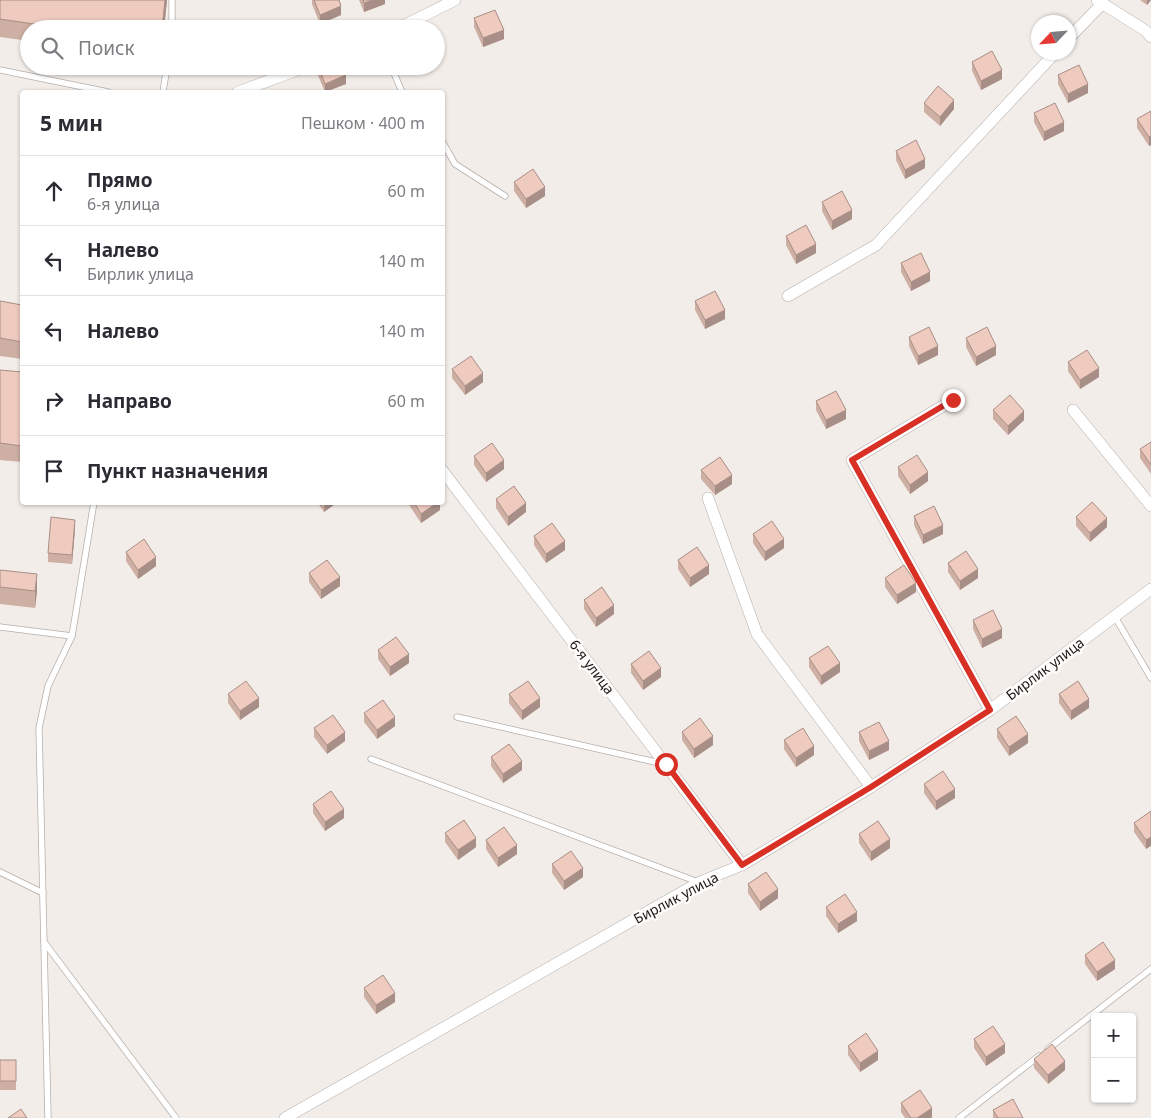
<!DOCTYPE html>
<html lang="ru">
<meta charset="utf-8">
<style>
body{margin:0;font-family:"Noto Sans",sans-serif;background:#f2f2f3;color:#2b2b33}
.controls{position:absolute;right:15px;bottom:15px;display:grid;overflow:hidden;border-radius:5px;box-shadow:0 1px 4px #0004}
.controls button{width:45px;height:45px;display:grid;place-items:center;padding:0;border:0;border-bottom:1px solid #e1e1e2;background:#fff;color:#2b2b33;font:25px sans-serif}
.compass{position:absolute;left:1031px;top:15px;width:45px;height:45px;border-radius:50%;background:#fff;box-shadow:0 1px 4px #0004;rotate:244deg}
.stop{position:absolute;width:15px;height:15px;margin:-11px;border:4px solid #d93025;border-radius:50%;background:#fff}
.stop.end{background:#d93025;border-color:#fff;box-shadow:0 1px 5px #0008}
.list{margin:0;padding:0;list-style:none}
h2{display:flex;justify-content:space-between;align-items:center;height:65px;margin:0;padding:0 20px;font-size:21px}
h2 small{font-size:16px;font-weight:400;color:#7c7c81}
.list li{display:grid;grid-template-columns:32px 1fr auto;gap:15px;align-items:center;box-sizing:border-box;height:70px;padding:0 20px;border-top:1px solid #e1e1e2}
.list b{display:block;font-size:19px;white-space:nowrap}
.list p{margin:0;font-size:16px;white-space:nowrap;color:#7c7c81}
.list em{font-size:16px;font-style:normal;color:#7c7c81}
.icon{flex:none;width:28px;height:28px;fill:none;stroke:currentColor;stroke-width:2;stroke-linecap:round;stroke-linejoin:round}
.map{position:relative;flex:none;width:1151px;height:1118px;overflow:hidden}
.search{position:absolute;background:#fff;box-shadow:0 1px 4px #0004;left:20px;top:20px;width:425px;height:55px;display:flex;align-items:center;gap:12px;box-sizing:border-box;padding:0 18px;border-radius:28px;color:#7c7c81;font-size:19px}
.panel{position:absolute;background:#fff;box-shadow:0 1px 4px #0004;left:20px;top:90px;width:425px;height:415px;border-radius:5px}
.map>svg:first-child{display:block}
</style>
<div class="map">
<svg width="1151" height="1118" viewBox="0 0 1151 1118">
<rect width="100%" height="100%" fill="#f3ede9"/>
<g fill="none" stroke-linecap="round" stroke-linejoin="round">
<g stroke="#b4afab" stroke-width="7">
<g id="service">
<polyline points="172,29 172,0"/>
<polyline points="391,66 402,92"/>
<polyline points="0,70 108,92"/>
<polyline points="163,92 167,66"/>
<polyline points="442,141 455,164 505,196"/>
<polyline points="1115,617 1151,678"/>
<polyline points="0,627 72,636"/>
<polyline points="457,717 664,764"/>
<polyline points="371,759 698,882"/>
<polyline points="0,872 43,893"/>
<polyline points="44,942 176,1118"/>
<polyline points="1048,1049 1151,969"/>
<polyline points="48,1118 39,728 48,686 72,636 94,502"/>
<polyline points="959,1118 1039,1056"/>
</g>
</g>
<g stroke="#b4afab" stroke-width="12">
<g id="minor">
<polyline points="1097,0 1146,31 1151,37"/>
<polyline points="397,29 455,0"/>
<polyline points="1068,39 1103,3"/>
<polyline points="238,92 308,66"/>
<polyline points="788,296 876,245 1056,52"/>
<polyline points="953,400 852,460 990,710"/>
<polyline points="1073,410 1151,506"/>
<polyline points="442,470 742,865"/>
<polyline points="708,498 757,634 871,787"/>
<polyline points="285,1118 700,882 742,865 871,787 990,710 1151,589"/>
</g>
</g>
<use href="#service" stroke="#fff" stroke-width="5.5"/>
<use href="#minor" stroke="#fff" stroke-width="11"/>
</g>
<g fill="#ceafa4">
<polygon points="0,0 167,0 164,29 29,29 29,41 0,37"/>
<polygon points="312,0 339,0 341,15 320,24 312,4"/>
<polygon points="359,0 385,0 385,4 364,12"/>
<polygon points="1140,0 1151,0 1147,5"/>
<polygon points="474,18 504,39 483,47 474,27"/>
<polygon points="972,62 1002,79 981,90 972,71"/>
<polygon points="317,66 343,66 346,84 325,92 317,73"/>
<polygon points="1058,75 1088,93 1068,103 1058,84"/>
<polygon points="924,103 954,109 940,126 924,112"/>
<polygon points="1151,111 1151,145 1149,146 1137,128 1137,119"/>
<polygon points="1034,113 1064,131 1044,141 1034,122"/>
<polygon points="896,151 925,168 905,179 896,160"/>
<polygon points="514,182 545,196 526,208 514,191"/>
<polygon points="822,202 852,219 832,230 822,211"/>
<polygon points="786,236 816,253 796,264 786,245"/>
<polygon points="901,263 930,281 911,291 901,272"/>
<polygon points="0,301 22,305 22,359 0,356"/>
<polygon points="695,301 725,319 705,329 695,310"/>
<polygon points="909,337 938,355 918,365 909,346"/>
<polygon points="966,338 996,355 976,366 966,347"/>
<polygon points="1068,362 1099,377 1080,389 1068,371"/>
<polygon points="452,369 483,382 465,395 452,378"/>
<polygon points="0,370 22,372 22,462 0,460"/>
<polygon points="816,401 846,419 826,429 816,410"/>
<polygon points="993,410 1024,420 1008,435 993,419"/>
<polygon points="1151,442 1151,474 1140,458 1140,449"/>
<polygon points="474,456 504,469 486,482 474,465"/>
<polygon points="898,467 928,481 910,494 898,476"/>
<polygon points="701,470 732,484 715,495 701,479"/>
<polygon points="496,499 526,512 508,526 496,508"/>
<polygon points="317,502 338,502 324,512"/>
<polygon points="409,502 440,502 440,510 421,523 409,505"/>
<polygon points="914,516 943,534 923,544 914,525"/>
<polygon points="1076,517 1107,527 1090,542 1076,526"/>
<polygon points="75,529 72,564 48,562 48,553"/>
<polygon points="753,534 784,548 765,561 753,543"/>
<polygon points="534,536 565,550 546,563 534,545"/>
<polygon points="126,552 156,566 138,579 126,561"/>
<polygon points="678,560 709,574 690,587 678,569"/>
<polygon points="948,563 978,578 960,590 948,572"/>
<polygon points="0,570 37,591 35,608 0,604"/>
<polygon points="309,573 340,586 321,599 309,582"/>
<polygon points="885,578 916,592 897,604 885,587"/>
<polygon points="584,600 614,614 596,627 584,609"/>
<polygon points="973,620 1002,638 982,648 973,629"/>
<polygon points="378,650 409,663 390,676 378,659"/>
<polygon points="809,658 840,672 821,685 809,667"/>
<polygon points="631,664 661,677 643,690 631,673"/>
<polygon points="228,694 259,707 240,720 228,703"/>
<polygon points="509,694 540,707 522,720 509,703"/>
<polygon points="1059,694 1089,708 1071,720 1059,703"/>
<polygon points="364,713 395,726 377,739 364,722"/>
<polygon points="314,728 345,741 327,754 314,737"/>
<polygon points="997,729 1028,743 1009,756 997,738"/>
<polygon points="682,732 713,745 694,758 682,740"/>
<polygon points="859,732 889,750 869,760 859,741"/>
<polygon points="784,740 814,755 796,767 784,749"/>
<polygon points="491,757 522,770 503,783 491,766"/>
<polygon points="924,784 955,798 936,810 924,793"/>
<polygon points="313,804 344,818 325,831 313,813"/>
<polygon points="1151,811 1146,849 1134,832 1134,823"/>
<polygon points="445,833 476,847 458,860 445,842"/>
<polygon points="859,834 890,848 871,861 859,843"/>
<polygon points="486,840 517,854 498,867 486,849"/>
<polygon points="552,864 583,877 564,890 552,873"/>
<polygon points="748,884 778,898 760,911 748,893"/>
<polygon points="826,907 857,921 838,933 826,916"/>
<polygon points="1085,955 1115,969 1097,981 1085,964"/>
<polygon points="364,988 395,1002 376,1014 364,997"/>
<polygon points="974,1039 1005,1053 986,1066 974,1048"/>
<polygon points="848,1046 878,1060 860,1072 848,1055"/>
<polygon points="1034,1059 1065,1070 1048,1084 1034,1068"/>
<rect x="0" y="1060" width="16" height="30"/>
<polygon points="901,1103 932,1117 931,1118 905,1118 901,1112"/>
<polygon points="993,1110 1023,1118 993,1118"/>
</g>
<g fill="#a78e86">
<polygon points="165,0 167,0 164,29 162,29"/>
<polygon points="373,0 385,0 385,4 364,12 364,3"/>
<polygon points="1147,0 1151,0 1147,5"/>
<polygon points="341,6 341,15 320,24 320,15"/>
<polygon points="504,30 504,39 483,47 483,38"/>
<polygon points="438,51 438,60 436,61 436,52"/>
<polygon points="417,66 424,66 417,69"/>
<polygon points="1002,70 1002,79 981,90 981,81"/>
<polygon points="346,75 346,84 325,92 325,84"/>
<polygon points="1088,84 1088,93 1068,103 1068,94"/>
<polygon points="954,100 954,109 940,126 940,117"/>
<polygon points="1064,122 1064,131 1044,141 1044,132"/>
<polygon points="1151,136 1151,145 1149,146 1149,137"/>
<polygon points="925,159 925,168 905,179 905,170"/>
<polygon points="545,187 545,196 526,208 526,199"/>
<polygon points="852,210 852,219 832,230 832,221"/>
<polygon points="816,244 816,253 796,264 796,255"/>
<polygon points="930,272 930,281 911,291 911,282"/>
<polygon points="725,310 725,319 705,329 705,320"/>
<polygon points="938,346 938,355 918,365 918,356"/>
<polygon points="996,346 996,355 976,366 976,357"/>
<polygon points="1099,368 1099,377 1080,389 1080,380"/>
<polygon points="483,373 483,382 465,395 465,386"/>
<polygon points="846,410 846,419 826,429 826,420"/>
<polygon points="1024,411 1024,420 1008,435 1008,426"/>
<polygon points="504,460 504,469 486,482 486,473"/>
<polygon points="928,472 928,481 910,494 910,485"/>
<polygon points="732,475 732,484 715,495 715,486"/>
<polygon points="325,502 338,502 324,512"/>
<polygon points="438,502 440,502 440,510 421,523 421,514"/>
<polygon points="526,503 526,512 508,526 508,517"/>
<polygon points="1107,518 1107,527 1090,542 1090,533"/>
<polygon points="75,520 75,529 72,564 72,555"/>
<polygon points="943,525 943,534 923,544 923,535"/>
<polygon points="784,539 784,548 765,561 765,552"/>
<polygon points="565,541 565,550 546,563 546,554"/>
<polygon points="156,557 156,566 138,579 138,570"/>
<polygon points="709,565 709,574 690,587 690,578"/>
<polygon points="978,569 978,578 960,590 960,581"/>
<polygon points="37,574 37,591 35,608 35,591"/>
<polygon points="340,577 340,586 321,599 321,590"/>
<polygon points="916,583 916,592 897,604 897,595"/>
<polygon points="614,605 614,614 596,627 596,618"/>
<polygon points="1002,629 1002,638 982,648 982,639"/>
<polygon points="409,654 409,663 390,676 390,667"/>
<polygon points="840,663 840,672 821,685 821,676"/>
<polygon points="661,668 661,677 643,690 643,681"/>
<polygon points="259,698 259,707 240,720 240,711"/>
<polygon points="540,698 540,707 522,720 522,711"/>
<polygon points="1089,699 1089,708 1071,720 1071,711"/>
<polygon points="395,717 395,726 377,739 377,730"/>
<polygon points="345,732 345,741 327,754 327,745"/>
<polygon points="1028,734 1028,743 1009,756 1009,747"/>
<polygon points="713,736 713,745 694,758 694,749"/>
<polygon points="889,741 889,750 869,760 869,751"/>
<polygon points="814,746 814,755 796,767 796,758"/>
<polygon points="522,761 522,770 503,783 503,774"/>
<polygon points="955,789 955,798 936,810 936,801"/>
<polygon points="344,809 344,818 325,831 325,822"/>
<polygon points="1151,837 1151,846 1146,849 1146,840"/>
<polygon points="476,838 476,847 458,860 458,850"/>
<polygon points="890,839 890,848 871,861 871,852"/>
<polygon points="517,845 517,854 498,867 498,858"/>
<polygon points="583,868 583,877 564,890 564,881"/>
<polygon points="778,889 778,898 760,911 760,902"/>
<polygon points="857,912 857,921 838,933 838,924"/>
<polygon points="1115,960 1115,969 1097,981 1097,972"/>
<polygon points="395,993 395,1002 376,1014 376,1005"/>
<polygon points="1005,1044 1005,1053 986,1066 986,1057"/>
<polygon points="878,1051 878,1060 860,1072 860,1063"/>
<polygon points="1065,1061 1065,1070 1048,1084 1048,1075"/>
<polygon points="932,1108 932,1117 931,1118 917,1118"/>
</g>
<g fill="#efcbbf" stroke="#a78e86">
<polygon points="0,0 165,0 162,29 68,29 0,19"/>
<polygon points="314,0 339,0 341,6 320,15"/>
<polygon points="363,0 373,0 364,3"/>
<polygon points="495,10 504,30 483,38 474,18"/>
<polygon points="992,51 1002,70 981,81 972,62"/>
<polygon points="1079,65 1088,84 1068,94 1058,75"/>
<polygon points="318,66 343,66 346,75 325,84"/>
<polygon points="938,86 954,100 940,117 924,103"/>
<polygon points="1055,103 1064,122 1044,132 1034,113"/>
<polygon points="1151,111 1151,136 1149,137 1137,119"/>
<polygon points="916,140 925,159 905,170 896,151"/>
<polygon points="533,169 545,187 526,199 514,182"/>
<polygon points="842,191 852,210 832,221 822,202"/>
<polygon points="806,225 816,244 796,255 786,236"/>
<polygon points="921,253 930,272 911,282 901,263"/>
<polygon points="715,291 725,310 705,320 695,301"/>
<polygon points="0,301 22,305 22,342 0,338"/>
<polygon points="929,327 938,346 918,356 909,337"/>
<polygon points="987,327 996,346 976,357 966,338"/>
<polygon points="1087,350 1099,368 1080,380 1068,362"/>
<polygon points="471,356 483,373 465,386 452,369"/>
<polygon points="0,370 22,372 22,446 0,443"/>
<polygon points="836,391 846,410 826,420 816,401"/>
<polygon points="1010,395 1024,411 1008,426 993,410"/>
<polygon points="1151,442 1151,465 1140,449"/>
<polygon points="492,443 504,460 486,473 474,456"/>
<polygon points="917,455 928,472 910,485 898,467"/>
<polygon points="720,457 732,475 715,486 701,470"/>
<polygon points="514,486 526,503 508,517 496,499"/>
<polygon points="414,502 438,502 421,514"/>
<polygon points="1092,502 1107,518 1090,533 1076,517"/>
<polygon points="934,506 943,525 923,535 914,516"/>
<polygon points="51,517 75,520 72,555 48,553"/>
<polygon points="772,521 784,539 765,552 753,534"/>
<polygon points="552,523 565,541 546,554 534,536"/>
<polygon points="144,539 156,557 138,570 126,552"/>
<polygon points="697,547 709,565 690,578 678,560"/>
<polygon points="966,551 978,569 960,581 948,563"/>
<polygon points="327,560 340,577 321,590 309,573"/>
<polygon points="904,565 916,583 897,595 885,578"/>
<polygon points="0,570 37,574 35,591 0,587"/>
<polygon points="602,587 614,605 596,618 584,600"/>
<polygon points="993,610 1002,629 982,639 973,620"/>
<polygon points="396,637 409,654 390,667 378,650"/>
<polygon points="828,646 840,663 821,676 809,658"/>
<polygon points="649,651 661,668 643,681 631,664"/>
<polygon points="246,681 259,698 240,711 228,694"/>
<polygon points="528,681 540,698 522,711 509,694"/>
<polygon points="1078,681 1089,699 1071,711 1059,694"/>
<polygon points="383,700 395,717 377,730 364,713"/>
<polygon points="333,715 345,732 327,745 314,728"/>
<polygon points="1016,716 1028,734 1009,747 997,729"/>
<polygon points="700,718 713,736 694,749 682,732"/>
<polygon points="879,722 889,741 869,751 859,732"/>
<polygon points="803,728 814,746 796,758 784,740"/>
<polygon points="509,744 522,761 503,774 491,757"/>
<polygon points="943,771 955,789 936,801 924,784"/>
<polygon points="331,791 344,809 325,822 313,804"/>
<polygon points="1151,811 1151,837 1146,840 1134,823"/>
<polygon points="464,820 476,838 458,850 445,833"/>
<polygon points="878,821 890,839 871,852 859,834"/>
<polygon points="504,827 517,845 498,858 486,840"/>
<polygon points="571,851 583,868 564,881 552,864"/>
<polygon points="766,872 778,889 760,902 748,884"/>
<polygon points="845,894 857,912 838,924 826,907"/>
<polygon points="1103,942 1115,960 1097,972 1085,955"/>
<polygon points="383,975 395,993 376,1005 364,988"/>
<polygon points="993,1026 1005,1044 986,1057 974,1039"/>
<polygon points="866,1033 878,1051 860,1063 848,1046"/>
<polygon points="1052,1044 1065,1061 1048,1075 1034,1059"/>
<rect x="0" y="1060" width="16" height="21"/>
<polygon points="920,1090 932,1108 917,1118 911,1118 901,1103"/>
<polygon points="1013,1099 1023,1118 998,1118 993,1110"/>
<polygon points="21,1109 27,1118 8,1118"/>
</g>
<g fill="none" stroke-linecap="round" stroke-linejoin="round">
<polyline stroke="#d93025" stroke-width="6" points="666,764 742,865 871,787 990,710 852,460 953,400"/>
</g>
<g text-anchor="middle" stroke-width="5" stroke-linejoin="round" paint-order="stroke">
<g font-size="14" fill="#1c1a19" stroke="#fefbf8">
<text transform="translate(592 667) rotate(53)" y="5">6-я улица</text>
<text transform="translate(1045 669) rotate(-37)" y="5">Бирлик улица</text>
<text transform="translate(676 898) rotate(-28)" y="5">Бирлик улица</text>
</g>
</g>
</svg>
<div class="controls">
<button>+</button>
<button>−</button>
</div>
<svg class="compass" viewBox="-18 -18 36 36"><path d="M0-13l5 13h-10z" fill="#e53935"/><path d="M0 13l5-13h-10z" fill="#7c7c81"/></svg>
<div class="stop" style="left:666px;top:764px"></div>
<div class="stop end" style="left:953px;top:400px"></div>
<div class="search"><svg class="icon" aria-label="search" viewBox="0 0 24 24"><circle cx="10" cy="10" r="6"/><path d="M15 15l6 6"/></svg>Поиск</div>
<section class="panel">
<h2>5 мин<small>Пешком · 400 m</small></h2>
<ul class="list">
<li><svg class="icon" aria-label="ahead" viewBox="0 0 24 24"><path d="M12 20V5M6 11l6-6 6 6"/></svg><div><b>Прямо</b><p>6-я улица</p></div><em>60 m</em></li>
<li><svg class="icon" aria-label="left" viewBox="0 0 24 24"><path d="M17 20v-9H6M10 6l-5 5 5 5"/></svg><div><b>Налево</b><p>Бирлик улица</p></div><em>140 m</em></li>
<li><svg class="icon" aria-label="left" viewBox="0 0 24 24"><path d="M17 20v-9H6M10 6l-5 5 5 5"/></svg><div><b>Налево</b></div><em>140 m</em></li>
<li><svg class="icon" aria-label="right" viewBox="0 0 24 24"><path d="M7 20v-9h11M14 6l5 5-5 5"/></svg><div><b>Направо</b></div><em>60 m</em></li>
<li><svg class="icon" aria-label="arrive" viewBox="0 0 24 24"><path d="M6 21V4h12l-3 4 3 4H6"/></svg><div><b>Пункт назначения</b></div></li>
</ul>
</section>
</div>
